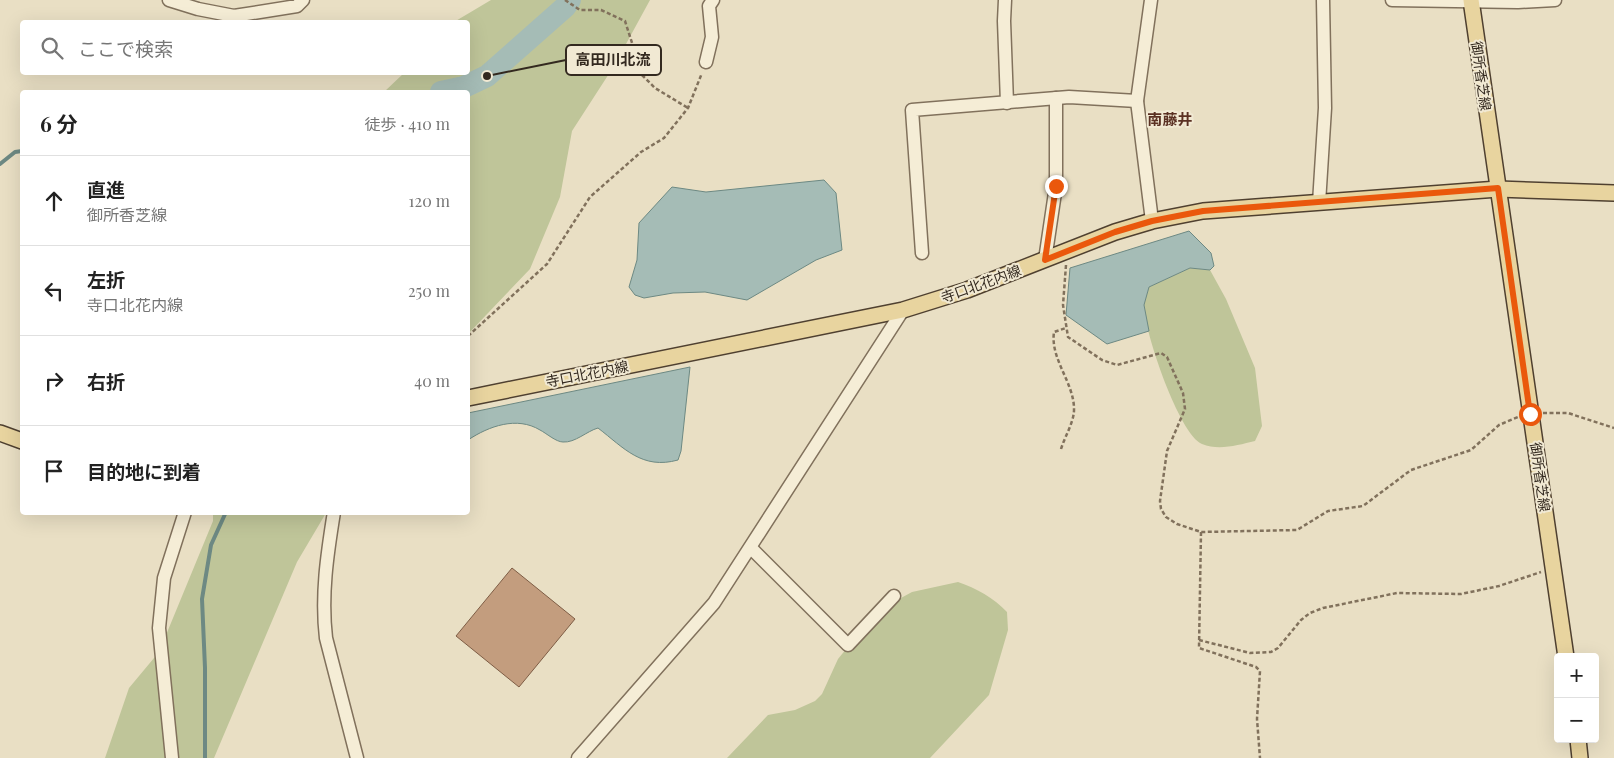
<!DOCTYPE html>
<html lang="ja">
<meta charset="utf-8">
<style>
body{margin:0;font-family:"Playfair Display","Noto Sans JP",serif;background:#f2f2f2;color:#222}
.controls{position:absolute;right:15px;bottom:15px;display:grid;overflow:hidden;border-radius:5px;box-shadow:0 5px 20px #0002}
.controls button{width:45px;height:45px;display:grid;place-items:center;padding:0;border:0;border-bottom:1px solid #e0e0e0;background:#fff;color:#222;font:25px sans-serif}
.stop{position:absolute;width:15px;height:15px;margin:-11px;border:4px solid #ea580c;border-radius:50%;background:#fff}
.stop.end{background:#ea580c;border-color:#fff;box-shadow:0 1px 5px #0008}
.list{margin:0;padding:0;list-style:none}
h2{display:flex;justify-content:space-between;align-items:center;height:65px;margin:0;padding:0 20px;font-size:21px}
h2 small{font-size:16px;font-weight:400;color:#767676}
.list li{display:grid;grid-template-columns:32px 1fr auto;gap:15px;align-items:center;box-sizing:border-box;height:90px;padding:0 20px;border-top:1px solid #e0e0e0}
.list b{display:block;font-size:19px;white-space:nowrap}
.list p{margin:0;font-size:16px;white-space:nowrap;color:#767676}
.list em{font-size:16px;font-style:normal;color:#767676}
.icon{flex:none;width:28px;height:28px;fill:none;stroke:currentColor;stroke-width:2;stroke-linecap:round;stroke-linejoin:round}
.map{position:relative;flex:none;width:1614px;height:758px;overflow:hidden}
.search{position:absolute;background:#fff;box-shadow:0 5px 20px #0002;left:20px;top:20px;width:450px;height:55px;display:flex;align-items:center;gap:12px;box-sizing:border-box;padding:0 18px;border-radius:5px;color:#767676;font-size:19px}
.panel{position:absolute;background:#fff;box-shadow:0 5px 20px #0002;left:20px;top:90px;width:450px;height:425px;border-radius:5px}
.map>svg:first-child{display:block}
</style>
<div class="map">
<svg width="1614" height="758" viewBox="0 0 1614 758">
<rect width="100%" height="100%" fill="#e9dfc4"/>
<g fill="#bfc599">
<polygon points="491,0 650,0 614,66 572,131 560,197 530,269 468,334 468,92 384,92 404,73 468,72 468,22 454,22"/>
<path d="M1190 268 1210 270 1226 299 1255 368 1262 426 1255 441C1238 445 1219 451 1202 444 1179 434 1144 331 1144 306 1144 300 1147 293 1149 287Z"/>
<polygon points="213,513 326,513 297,562 214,758 105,758 129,688 159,652 213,521"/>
<path d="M958 582C976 588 994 598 1007 612L1008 630 989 695 930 758H727L768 715 795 710 815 701 822 694 838 659 877 611 912 592Z"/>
</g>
<g fill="#a5bcb6" stroke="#6d8983">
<polygon points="824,180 836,193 842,250 816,260 747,300 705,292 673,293 644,298 635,295 629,287 637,260 639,223 672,187 706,192"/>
<polygon points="1189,231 1211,253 1214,266 1210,270 1190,268 1149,287 1144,305 1149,331 1107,344 1066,315 1070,268"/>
<path d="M690 367 681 451 678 460C642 470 624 448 598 428 587 431 575 443 563 442 556 442 546 433 540 430 517 416 489 426 468 440V413Z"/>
</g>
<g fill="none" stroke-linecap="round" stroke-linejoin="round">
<g stroke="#6d8983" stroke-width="4">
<polyline points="0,164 15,152 22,151"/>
<polyline points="205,758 205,668 202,599 211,545 226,512"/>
</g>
<polyline stroke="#a5bcb6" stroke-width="22" points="441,92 464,87 487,76 565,7 570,0"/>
</g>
<polygon fill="#c39d7e" stroke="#7e5d45" points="512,568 575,619 519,687 456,636"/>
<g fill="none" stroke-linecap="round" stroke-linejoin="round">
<g stroke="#81715c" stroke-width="15">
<g id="minor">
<polyline points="169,0 198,9 234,16 297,6 303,0"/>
<polyline points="1005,0 1004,21 1007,103"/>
<polyline points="1151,0 1137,101 1152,221"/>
<polyline points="1392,0 1518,2 1555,0"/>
<polyline points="706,62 712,37 709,6 713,0"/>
<polyline points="1319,203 1325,108 1323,0"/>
<polyline points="922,253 912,110 1069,97 1137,101"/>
<polyline points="1045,260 1056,186 1056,98"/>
<path d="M334 512C327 555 321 596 326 638L357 758"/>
<polyline points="751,548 848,645 894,596"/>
<polyline points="172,758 159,628 164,578 185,512"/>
<polyline points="578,758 714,603 903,310"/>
</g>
</g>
<g stroke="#4f4030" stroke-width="18">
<g id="major">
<polyline points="1471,0 1566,657"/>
<polyline points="468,398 903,310 967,290 1115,232 1152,221 1203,211 1498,189 1614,193"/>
<polyline points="0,433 22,441"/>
<polyline points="1578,739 1580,758"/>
</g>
</g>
<g stroke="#81715c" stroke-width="2.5" stroke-dasharray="4 2.5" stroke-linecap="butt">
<polyline points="565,0 580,10 601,10 625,21 633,46 632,58 641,74 655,88 688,108"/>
<polyline points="1066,265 1063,305 1068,337 1102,360 1117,365 1161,353 1167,357 1183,393 1185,409 1167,451 1160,501 1161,509 1166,517 1177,524 1201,532 1297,530 1328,511 1363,506 1411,470 1471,450 1499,425 1518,417"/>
<polyline points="468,336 547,264 590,197 641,152 664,138 688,108 702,73"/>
<polyline points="1543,413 1568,413 1614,428"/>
<path d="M1061 449C1065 436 1073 424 1074 411 1075 383 1050 360 1054 332L1066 328"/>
<polyline points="1201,532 1199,648 1256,667 1260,671 1257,719 1260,758"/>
<polyline points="1199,640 1250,653 1271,652 1278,648 1301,620 1310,613 1323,608 1397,593 1461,594 1499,586 1541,572"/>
</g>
<use href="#minor" stroke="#f5edd6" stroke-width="12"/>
<use href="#major" stroke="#e8d49f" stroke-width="15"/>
</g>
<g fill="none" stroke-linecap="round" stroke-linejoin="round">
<polyline stroke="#ea580c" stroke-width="6" points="1056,186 1045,260 1115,232 1152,221 1203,211 1498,188 1530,414"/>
</g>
<g text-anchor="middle" stroke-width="4" stroke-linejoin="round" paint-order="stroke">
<g font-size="14" fill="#33291f" stroke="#f1e9d3">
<text transform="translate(1481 76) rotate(82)" y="5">御所香芝線</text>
<text transform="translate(981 284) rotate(-20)" y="5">寺口北花内線</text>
<text transform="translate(587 374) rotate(-11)" y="5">寺口北花内線</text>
<text transform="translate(1540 477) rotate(82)" y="5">御所香芝線</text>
</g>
<g font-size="15" font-weight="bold" fill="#5b3123" stroke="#f1e9d3">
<text x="1170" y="125">南藤井</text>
</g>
</g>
<path fill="none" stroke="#33291f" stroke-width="2" d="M487 76L566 60"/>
<circle fill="#33291f" stroke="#f1e9d3" stroke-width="2" cx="487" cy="76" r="5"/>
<rect fill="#f1e9d3" stroke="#33291f" stroke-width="2" x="566" y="45" width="95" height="30" rx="5"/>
<g font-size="15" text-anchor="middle" font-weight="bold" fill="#33291f">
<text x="613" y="65">高田川北流</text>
</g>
</svg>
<div class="controls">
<button>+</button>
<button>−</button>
</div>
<div class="stop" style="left:1530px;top:414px"></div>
<div class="stop end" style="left:1056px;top:186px"></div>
<div class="search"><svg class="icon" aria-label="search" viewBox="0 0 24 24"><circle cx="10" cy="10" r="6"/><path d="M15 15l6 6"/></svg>ここで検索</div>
<section class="panel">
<h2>6 分<small>徒歩 · 410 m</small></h2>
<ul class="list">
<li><svg class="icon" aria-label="ahead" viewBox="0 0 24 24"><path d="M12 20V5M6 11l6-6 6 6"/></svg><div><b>直進</b><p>御所香芝線</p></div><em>120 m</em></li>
<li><svg class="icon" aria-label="left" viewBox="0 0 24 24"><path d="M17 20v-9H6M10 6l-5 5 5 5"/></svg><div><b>左折</b><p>寺口北花内線</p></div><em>250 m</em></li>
<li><svg class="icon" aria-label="right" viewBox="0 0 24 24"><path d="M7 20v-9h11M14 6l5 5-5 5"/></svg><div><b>右折</b></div><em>40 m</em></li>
<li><svg class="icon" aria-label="arrive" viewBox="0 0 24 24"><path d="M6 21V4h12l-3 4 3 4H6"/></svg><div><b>目的地に到着</b></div></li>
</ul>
</section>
</div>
